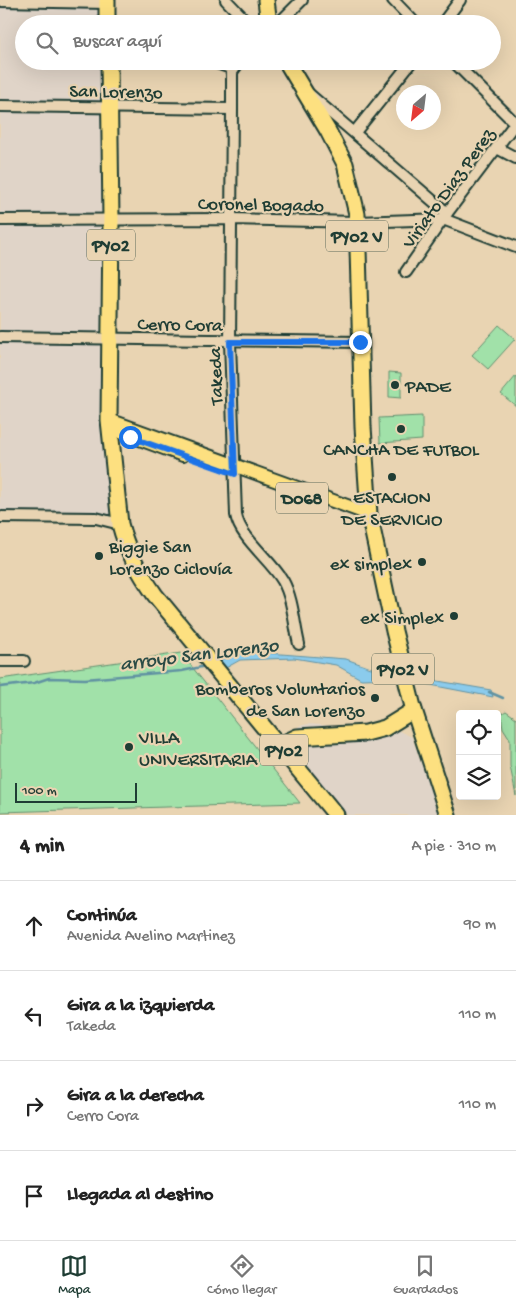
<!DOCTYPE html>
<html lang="es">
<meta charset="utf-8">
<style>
body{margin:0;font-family:"Gochi Hand",sans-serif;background:#f6f6f6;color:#222}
.controls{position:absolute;right:15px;bottom:15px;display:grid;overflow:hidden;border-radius:5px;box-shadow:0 5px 20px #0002}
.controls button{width:45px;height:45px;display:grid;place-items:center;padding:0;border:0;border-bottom:1px solid #e0e0e0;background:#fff;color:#222;font:25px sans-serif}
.compass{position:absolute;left:396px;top:85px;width:45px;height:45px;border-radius:50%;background:#fff;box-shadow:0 5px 20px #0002;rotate:208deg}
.scale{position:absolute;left:15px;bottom:12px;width:122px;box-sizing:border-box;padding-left:5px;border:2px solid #1f3d34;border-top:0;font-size:14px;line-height:18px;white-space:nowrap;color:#1f3d34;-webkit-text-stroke:4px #e9d4b2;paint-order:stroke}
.stop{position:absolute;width:15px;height:15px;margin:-11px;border:4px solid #1a73e8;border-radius:50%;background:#fff}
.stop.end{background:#1a73e8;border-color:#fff;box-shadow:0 1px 5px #0008}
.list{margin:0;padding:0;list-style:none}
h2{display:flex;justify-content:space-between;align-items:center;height:65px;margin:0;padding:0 20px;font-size:21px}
h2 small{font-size:16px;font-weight:400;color:#767676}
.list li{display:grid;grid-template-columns:32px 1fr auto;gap:15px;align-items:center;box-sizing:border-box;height:90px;padding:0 20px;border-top:1px solid #e0e0e0}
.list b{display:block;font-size:19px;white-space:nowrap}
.list p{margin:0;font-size:16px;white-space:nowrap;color:#767676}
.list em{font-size:16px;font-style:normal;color:#767676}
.icon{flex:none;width:28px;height:28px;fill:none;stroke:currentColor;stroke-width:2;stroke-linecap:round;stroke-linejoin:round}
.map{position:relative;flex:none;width:516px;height:815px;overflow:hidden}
.search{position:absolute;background:#fff;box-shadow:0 5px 20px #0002;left:15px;right:15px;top:15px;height:55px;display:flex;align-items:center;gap:12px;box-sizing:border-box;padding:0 18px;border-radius:28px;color:#767676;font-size:19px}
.sheet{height:425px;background:#fff}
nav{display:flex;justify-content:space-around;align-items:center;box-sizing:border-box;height:70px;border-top:1px solid #e0e0e0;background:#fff;font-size:14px;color:#767676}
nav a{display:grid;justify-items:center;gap:2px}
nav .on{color:#1f3d34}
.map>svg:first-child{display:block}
</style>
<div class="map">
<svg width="516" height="815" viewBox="0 0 516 815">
<rect width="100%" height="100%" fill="#e9d4b2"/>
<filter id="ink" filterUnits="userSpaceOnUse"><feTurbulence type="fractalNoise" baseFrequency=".02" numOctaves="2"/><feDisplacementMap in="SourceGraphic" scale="10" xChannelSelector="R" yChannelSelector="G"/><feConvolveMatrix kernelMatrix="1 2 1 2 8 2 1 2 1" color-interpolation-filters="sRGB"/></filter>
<g filter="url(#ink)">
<g fill="#e0d4c8">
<polygon points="0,0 113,0 113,24 24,24 24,61 113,61 117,521 0,519"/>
<polygon points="308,724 399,731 412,737 439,815 347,815 292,749 293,733 299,726"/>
</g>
<g fill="#a1e1a9" stroke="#608f6e">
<polygon points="499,325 515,339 488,369 472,355"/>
<polygon points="389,372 401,373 401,398 389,397"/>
<polygon points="516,376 516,406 501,394"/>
<polygon points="422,416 422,440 380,443 379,418"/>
<polygon points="181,653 300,803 0,812 0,679"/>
<polygon points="506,711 516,718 516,796 510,766 510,739 503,728 501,714"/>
</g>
<g fill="#8bcbec" stroke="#6092a2">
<polygon points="255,652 346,659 371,668 395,665 398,678 361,679 336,665 294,658 240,660 224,669 217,659 227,658 235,654"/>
<polygon points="419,674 432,680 491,690 493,697 420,683"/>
</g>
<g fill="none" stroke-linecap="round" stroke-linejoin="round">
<g stroke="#6092a2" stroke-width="2.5">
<polyline points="409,675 421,676"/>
<polyline points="0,687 34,683 49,678 85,679 182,671 206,666"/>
<polyline points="489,692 503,698"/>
</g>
<g stroke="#1f3d34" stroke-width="14">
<g id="minor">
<polyline points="226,0 249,24"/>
<polyline points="393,0 416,24"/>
<polyline points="0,1 107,3"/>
<polyline points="278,24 302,0"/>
<polyline points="442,24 460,0"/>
<polyline points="211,61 233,69"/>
<path d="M240 61 232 72V109L230 342 236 515C240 538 271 560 283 581 293 599 294 624 299 644"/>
<polyline points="453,61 515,123"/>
<polyline points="309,94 447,213"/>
<polyline points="0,106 232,109"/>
<polyline points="355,132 412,61"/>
<polyline points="497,148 516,158"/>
<polyline points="0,220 232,219 357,222 443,219 516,247"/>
<polyline points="406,272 447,213 516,122"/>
<polyline points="0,337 360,342"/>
<polyline points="0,517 96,518 120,524"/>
<polyline points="0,661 24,661"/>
</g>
</g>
<g stroke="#1f3d34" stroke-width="16">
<g id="major">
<polyline points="109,420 369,514"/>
<polyline points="110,428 183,455"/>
</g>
</g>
<g stroke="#1f3d34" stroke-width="19">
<g id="highway">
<polyline points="107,0 107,24"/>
<polyline points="266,0 269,24"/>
<path d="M109 61 111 219 109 420 120 524C127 551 139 572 155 595L336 815"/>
<polyline points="286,61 328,131 345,164 357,214 363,427 369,514 394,631 413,707 448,815"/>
<polyline points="280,745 297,737 366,733 385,728 414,710"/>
</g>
</g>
<use href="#minor" stroke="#e9d4b2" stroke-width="10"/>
<use href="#major" stroke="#fde080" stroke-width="12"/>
<use href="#highway" stroke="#fde080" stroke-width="15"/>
</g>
</g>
<g fill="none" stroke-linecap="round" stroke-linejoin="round" filter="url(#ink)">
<polyline stroke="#1a73e8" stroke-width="6" points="130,437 235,474 230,342 360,342"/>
</g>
<g fill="#1f3d34" stroke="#e9d4b2" stroke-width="2">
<circle cx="395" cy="385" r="5"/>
<circle cx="401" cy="429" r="5"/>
<circle cx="392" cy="477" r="5"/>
<circle cx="99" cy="556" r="5"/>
<circle cx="422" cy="562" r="5"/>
<circle cx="454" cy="616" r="5"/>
<circle cx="375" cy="698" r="5"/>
<circle cx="129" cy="747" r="5"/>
</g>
<g text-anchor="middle" stroke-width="4.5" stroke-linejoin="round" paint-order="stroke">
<g fill="#e9d4b2" stroke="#5c6a5a" stroke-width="1">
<rect x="326" y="220.5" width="62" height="31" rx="4"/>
<rect x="87" y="229.5" width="48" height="31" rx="4"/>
<rect x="276" y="482.5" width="52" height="31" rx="4"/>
<rect x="372" y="653.5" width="62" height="31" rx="4"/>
<rect x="260" y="734.5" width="48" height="31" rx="4"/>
</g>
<g font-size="18" font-weight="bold" fill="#1f3d34">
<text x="357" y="242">PY02 V</text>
<text x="111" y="251">PY02</text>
<text x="302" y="504">D068</text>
<text x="403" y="675">PY02 V</text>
<text x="284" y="756">PY02</text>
</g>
<g font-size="19" fill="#1f3d34" stroke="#e9d4b2">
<text transform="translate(116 90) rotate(1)" y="7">San Lorenzo</text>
<text transform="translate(447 187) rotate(-54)" y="7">Viriato Diaz Perez</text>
<text transform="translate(261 203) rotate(1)" y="7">Coronel Bogado</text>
<text transform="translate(180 323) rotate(1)" y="7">Cerro Cora</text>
<text transform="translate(214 376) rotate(-92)" y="7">Takeda</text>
</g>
<g font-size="19" fill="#1f3d34" stroke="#e9d4b2" text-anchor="start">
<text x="405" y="392">PADE</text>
<text x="401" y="455" text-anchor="middle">CANCHA DE FUTBOL</text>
<text x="392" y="503" text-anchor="middle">ESTACION<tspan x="392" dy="22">DE SERVICIO</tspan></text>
<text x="109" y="552">Biggie San<tspan x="109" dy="22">Lorenzo Ciclovía</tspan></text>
<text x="412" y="569" text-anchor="end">ex simplex</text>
<text x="444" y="623" text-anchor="end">ex Simplex</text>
<text x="365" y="694" text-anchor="end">Bomberos Voluntarios<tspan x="365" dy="22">de San Lorenzo</tspan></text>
<text x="139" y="743">VILLA<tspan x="139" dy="22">UNIVERSITARIA</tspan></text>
</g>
<g font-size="20" font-style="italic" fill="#2a4b46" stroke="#e9d4b2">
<text transform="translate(199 653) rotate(-7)" y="7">arroyo San Lorenzo</text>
</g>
</g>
</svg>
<div class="controls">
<button><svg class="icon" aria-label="locate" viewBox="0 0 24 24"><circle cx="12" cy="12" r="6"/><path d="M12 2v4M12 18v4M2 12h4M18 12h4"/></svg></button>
<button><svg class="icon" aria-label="layers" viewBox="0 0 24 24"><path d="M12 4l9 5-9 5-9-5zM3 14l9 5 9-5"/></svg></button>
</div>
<svg class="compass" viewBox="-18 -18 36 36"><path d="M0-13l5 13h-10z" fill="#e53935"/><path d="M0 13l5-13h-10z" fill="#767676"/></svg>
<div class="scale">100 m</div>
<div class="stop" style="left:130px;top:437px"></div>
<div class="stop end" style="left:360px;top:342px"></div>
<div class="search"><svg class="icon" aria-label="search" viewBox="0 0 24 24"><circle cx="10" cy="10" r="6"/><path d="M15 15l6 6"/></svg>Buscar aquí</div>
</div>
<section class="sheet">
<h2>4 min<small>A pie · 310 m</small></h2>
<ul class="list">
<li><svg class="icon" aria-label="ahead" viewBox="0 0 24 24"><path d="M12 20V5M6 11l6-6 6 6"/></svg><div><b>Continúa</b><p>Avenida Avelino Martinez</p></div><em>90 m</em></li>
<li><svg class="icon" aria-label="left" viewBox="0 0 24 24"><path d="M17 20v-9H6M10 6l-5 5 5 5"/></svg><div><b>Gira a la izquierda</b><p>Takeda</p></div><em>110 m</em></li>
<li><svg class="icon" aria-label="right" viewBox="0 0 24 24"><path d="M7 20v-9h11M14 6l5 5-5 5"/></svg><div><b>Gira a la derecha</b><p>Cerro Cora</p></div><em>110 m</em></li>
<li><svg class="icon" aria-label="arrive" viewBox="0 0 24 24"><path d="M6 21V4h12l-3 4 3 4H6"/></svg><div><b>Llegada al destino</b></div></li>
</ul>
</section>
<nav>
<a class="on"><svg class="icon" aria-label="map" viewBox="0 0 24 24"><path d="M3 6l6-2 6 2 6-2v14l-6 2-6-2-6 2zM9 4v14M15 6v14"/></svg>Mapa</a>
<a><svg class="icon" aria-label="directions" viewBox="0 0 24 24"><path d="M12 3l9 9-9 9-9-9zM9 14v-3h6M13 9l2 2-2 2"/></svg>Cómo llegar</a>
<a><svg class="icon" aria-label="saved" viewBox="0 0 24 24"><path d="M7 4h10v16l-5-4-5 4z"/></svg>Guardados</a>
</nav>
